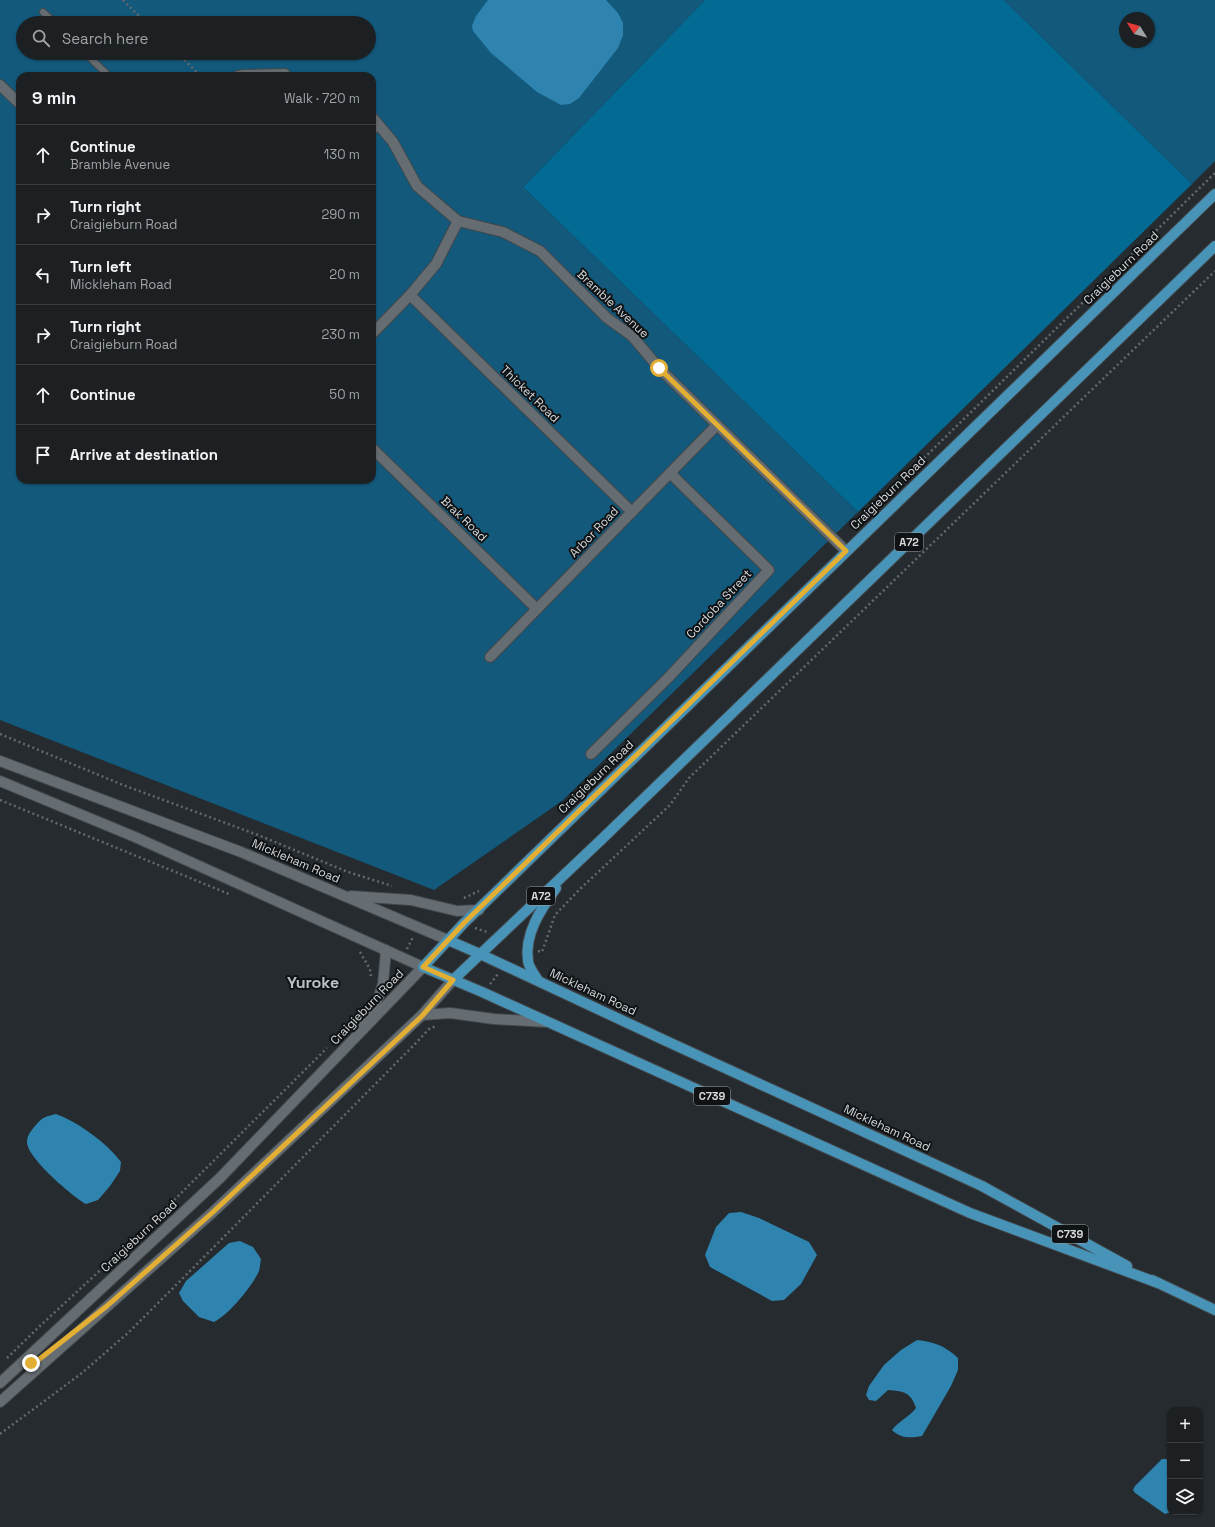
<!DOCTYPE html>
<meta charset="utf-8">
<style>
body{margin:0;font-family:"Space Grotesk",sans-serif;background:#292d30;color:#f1f3f6}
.controls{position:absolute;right:12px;bottom:12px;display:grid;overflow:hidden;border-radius:8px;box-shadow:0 1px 3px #0004}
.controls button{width:36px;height:36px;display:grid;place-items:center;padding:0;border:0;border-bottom:1px solid #3a3e41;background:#1c2023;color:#f1f3f6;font:20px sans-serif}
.compass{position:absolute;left:1119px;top:12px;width:36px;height:36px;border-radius:50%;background:#1c2023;box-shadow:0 1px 3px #0004;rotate:307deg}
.stop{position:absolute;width:12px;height:12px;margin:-9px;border:3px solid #e2af34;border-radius:50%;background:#fff}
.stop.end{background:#e2af34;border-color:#fff;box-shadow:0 1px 4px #0008}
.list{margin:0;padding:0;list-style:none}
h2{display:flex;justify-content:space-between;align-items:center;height:52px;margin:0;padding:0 16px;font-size:17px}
h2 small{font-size:13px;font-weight:400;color:#a0a3a6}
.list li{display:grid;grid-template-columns:26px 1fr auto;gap:12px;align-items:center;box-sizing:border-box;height:60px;padding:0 16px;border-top:1px solid #3a3e41}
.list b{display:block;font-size:15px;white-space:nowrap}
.list p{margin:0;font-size:13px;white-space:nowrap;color:#a0a3a6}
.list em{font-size:13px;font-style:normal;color:#a0a3a6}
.icon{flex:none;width:22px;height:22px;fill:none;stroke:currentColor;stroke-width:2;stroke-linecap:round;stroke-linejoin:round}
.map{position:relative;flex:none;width:1215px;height:1527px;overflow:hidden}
.search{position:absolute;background:#1c2023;box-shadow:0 1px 3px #0004;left:16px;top:16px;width:360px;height:44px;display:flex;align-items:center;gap:10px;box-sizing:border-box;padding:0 14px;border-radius:22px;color:#a0a3a6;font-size:15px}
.panel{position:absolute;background:#1c2023;box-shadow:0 1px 3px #0004;left:16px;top:72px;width:360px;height:412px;border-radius:12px}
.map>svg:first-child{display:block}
</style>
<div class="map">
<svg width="1215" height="1527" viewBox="0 0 1215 1527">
<rect width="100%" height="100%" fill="#252b2f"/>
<g fill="#12597b" fill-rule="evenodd">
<path d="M0 0H705L523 187 858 512 562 801 434 890 0 720ZM23 23H369V53H23ZM20 76H372V480H20Z"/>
<path d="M1004 0H1215V161L1192 184ZM1125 18H1149V42H1125Z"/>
</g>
<polygon fill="#036a93" points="705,0 1004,0 1192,184 858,512 523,187"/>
<g fill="#2e84af">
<polygon points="488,0 606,0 618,13 623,23 623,35 618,48 579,98 570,104 561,105 537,92 491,53 473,31 472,26 476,16"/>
<path d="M56 1114C78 1122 107 1143 121 1162L120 1171 110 1186 98 1200 86 1204C72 1196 27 1158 27 1142 27 1135 31 1131 35 1126 43 1117 44 1117 56 1114Z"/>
<polygon points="741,1212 759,1218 809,1242 817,1255 801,1284 784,1300 772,1301 710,1267 705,1255 716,1227 729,1213"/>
<path d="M240 1241 253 1247 261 1259C260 1263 260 1268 259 1271 253 1285 228 1316 214 1322L199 1317 183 1301 179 1293 186 1281 229 1243Z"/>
<path d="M917 1340C935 1342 945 1346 958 1358V1370L951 1386 922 1436C911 1438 901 1439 892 1430 899 1421 909 1417 916 1408 911 1392 903 1391 888 1390L876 1401 869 1400 866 1395 869 1386 884 1365 901 1350Z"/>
<polygon points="1162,1459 1166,1459 1170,1463 1171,1512 1165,1514 1135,1493 1133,1490 1135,1486"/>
</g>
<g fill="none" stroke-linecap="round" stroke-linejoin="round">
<g stroke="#42474a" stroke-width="8">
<g id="lane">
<polyline points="43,12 55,23"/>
<polyline points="85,53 109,76"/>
</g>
</g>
<g stroke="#42474a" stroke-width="12">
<g id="street">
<polyline points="238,76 244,75 285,74"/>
<polyline points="0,85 20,104"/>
<polyline points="372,130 377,125"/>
<polyline points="410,295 632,512"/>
<polyline points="372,334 410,295 436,264 458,221"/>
<polyline points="372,448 537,609"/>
<polyline points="490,657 717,425"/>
<polyline points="591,754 668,678 769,570 670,473"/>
</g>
</g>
<g stroke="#42474a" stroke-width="12">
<g id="secondary">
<polyline points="372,117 393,142 417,186 458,221 503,232 540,251 607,318 632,336 659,368 846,551"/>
<polyline points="0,761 241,852 448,940"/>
<polyline points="0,781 135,837 423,967 220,1178 0,1383"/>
<polyline points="351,896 411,900 457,911 479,910"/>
<polyline points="422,1015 450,1013 494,1019 547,1022"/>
<polyline points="363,1025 379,996 383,984 386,950"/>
<polyline points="0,1402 213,1212 422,1015 453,980"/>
</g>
</g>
<g stroke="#42474a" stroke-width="12">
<g id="primary">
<polyline points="448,940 480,954 664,1040 982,1186 1127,1266"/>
<polyline points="453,980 602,839 1215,246"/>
<path d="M538 980C534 974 529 968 528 961 524 934 541 909 556 888"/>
<polyline points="1152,1280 1215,1310"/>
<polyline points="1158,1283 970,1213 482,992 423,967 464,923 1215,194"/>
</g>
</g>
<g stroke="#64696d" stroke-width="2.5" stroke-dasharray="2 3" stroke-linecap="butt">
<polyline points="123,0 146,23"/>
<polyline points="177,53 201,76"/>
<polyline points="874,507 1215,173"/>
<polyline points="0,734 123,785 258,835 348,872 392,886"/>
<polyline points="0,800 229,894"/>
<polyline points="464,898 479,891"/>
<polyline points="475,928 487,932"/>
<polyline points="407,949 413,937"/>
<polyline points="538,951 542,952 555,915 580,889 670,805 689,778 1215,271"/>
<polyline points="360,952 370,969 371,978"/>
<polyline points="490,984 498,974"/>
<polyline points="7,1358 41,1325 147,1227 327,1048"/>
<polyline points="0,1434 82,1373 129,1332 195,1266 415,1044 429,1029 436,1026"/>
</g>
<use href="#lane" stroke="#666d72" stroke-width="6"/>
<use href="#street" stroke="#666d72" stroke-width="10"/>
<use href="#secondary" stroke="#666d72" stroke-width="10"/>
<use href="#primary" stroke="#4893b8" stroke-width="10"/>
</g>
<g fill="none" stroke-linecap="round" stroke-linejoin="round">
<polyline stroke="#e2af34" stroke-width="5" points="31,1363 37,1361 107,1306 213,1212 422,1016 453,980 423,967 464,923 846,551 659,368"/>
</g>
<g text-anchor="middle" stroke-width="4" stroke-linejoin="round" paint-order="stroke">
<g fill="#101315" stroke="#9b9ea1" stroke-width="1">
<rect x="895" y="533" width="28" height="18" rx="3"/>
<rect x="527" y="887" width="28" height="18" rx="3"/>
<rect x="694" y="1087" width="36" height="18" rx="3"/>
<rect x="1052" y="1225" width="36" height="18" rx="3"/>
</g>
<g font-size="11" font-weight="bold" fill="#d6dadd">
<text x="909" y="546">A72</text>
<text x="541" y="900">A72</text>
<text x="712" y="1100">C739</text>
<text x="1070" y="1238">C739</text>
</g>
<g font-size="12" fill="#d6dadd" stroke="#101315">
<text transform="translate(1121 268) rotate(-44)" y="4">Craigieburn Road</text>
<text transform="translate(613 304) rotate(43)" y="4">Bramble Avenue</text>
<text transform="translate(530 394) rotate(44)" y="4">Thicket Road</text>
<text transform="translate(888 493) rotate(-44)" y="4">Craigieburn Road</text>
<text transform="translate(464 519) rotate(44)" y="4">Brak Road</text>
<text transform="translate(594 532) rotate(-46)" y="4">Arbor Road</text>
<text transform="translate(719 604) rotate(-47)" y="4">Cordoba Street</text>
<text transform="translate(596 777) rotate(-44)" y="4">Craigieburn Road</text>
<text transform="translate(296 861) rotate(23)" y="4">Mickleham Road</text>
<text transform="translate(593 992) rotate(25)" y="4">Mickleham Road</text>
<text transform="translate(367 1007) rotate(-46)" y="4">Craigieburn Road</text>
<text transform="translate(887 1128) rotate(25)" y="4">Mickleham Road</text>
<text transform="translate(139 1236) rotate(-43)" y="4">Craigieburn Road</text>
</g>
<g font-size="16" font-weight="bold" fill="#b7c0c5" stroke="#101315">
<text x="313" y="988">Yuroke</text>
</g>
</g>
</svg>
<div class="controls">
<button>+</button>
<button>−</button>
<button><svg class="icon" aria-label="layers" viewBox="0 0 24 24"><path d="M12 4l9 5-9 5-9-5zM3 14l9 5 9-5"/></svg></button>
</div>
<svg class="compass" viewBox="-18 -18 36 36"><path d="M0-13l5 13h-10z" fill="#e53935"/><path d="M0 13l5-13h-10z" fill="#a0a3a6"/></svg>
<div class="stop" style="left:659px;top:368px"></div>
<div class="stop end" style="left:31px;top:1363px"></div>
<div class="search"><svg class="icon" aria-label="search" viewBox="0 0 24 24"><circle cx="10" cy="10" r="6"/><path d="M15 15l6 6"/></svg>Search here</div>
<section class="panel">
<h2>9 min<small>Walk · 720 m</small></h2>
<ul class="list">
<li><svg class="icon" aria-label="ahead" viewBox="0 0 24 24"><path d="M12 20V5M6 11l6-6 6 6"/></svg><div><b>Continue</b><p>Bramble Avenue</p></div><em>130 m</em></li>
<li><svg class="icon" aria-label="right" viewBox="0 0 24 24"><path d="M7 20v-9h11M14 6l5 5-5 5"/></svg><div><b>Turn right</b><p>Craigieburn Road</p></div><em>290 m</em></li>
<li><svg class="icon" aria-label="left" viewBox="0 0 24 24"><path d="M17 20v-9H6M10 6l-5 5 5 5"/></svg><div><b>Turn left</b><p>Mickleham Road</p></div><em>20 m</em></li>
<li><svg class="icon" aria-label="right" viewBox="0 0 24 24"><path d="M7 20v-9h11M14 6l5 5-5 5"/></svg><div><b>Turn right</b><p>Craigieburn Road</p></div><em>230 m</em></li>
<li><svg class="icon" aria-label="ahead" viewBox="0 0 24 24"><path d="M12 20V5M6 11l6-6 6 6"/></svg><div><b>Continue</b></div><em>50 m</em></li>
<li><svg class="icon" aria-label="arrive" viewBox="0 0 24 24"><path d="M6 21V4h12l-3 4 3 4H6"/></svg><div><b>Arrive at destination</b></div></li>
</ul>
</section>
</div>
